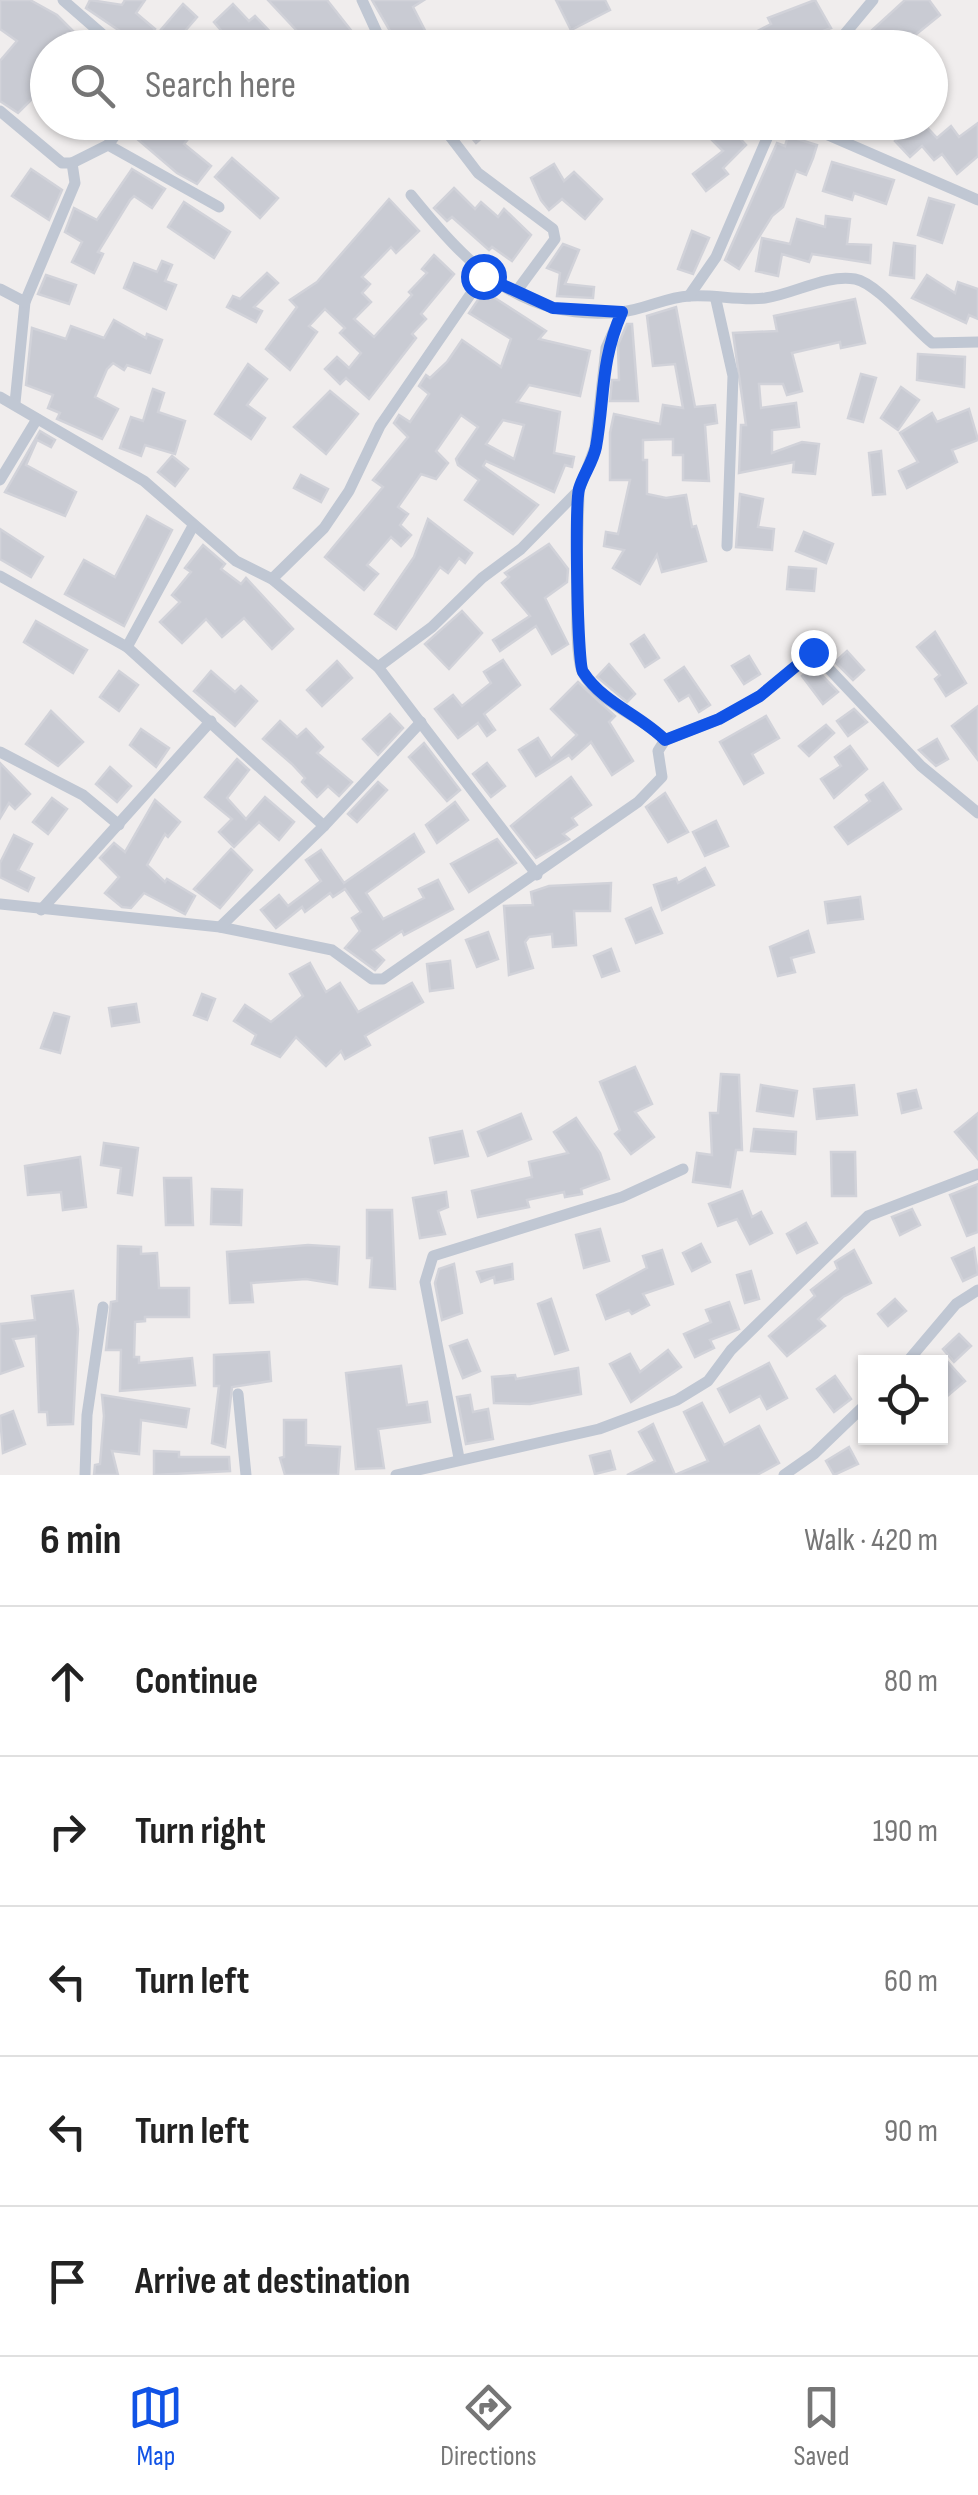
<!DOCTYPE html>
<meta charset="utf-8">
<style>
body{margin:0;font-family:"Sofia Sans Condensed",sans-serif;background:#f6f6f6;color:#222}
.controls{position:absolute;right:30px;bottom:30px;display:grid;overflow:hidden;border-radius:0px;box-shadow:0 2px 8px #0004}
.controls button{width:90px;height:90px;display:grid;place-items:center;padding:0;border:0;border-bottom:2px solid #e0e0e0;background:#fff;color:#222;font:50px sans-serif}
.stop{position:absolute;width:30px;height:30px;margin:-22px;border:8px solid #1153e6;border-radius:50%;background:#fff}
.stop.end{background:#1153e6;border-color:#fff;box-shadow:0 2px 10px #0008}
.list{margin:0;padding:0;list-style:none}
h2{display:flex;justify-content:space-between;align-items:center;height:130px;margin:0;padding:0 40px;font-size:42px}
h2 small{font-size:32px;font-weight:400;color:#767676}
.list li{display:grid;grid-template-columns:65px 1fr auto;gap:30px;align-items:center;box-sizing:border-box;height:150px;padding:0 40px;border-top:2px solid #e0e0e0}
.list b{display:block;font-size:38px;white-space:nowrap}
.list em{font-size:32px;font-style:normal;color:#767676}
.icon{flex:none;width:55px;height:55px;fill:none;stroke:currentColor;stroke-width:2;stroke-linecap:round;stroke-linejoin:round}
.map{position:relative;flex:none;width:978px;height:1475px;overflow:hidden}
.search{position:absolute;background:#fff;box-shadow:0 2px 8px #0004;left:30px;right:30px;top:30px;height:110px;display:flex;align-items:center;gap:25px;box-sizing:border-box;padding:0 35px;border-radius:55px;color:#767676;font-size:38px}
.sheet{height:880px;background:#fff}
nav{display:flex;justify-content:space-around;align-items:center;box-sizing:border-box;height:140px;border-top:2px solid #e0e0e0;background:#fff;font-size:28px;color:#767676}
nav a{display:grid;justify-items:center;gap:5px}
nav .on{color:#1153e6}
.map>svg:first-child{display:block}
</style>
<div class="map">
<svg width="978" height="1475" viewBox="0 0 978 1475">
<rect width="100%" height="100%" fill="#f0eded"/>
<g fill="#c9cbd3" stroke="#d1d2d9" stroke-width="2.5" fill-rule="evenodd">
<polygon points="0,0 30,0 57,15 90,48 48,48 48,98 40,91 18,113 0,101 0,61 17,41 0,29"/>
<polygon points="90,0 122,5 125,0 145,0 136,13 155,29 142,46 86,8"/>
<polygon points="268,0 327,0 365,48 313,48"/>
<polygon points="372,0 424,0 413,7 434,48 400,48"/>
<polygon points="556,0 605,0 610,10 571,30"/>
<polygon points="815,0 831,28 779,48 761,48 758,43 747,48 742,39 771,24 768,18"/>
<polygon points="905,0 929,0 940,15 904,44 896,36 884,48 864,48 859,42"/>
<polygon points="183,4 197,17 185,31 199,48 178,48 160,31"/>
<polygon points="233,4 249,21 255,16 278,40 270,48 236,48 214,22"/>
<polygon points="134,122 202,122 184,144 211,166 197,184 177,173 129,132"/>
<polygon points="459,122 500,122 476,143"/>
<polygon points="724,122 747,122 734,132 746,145 723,168 728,174 706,191 693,174 723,151 709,137"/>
<polygon points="915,122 922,122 937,138 951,126 959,137 978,123 978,156 957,174 942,154 934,160 922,146 910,157 895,141"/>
<polygon points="788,136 817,145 813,158 806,175 796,171 783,207 772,216 739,269 725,260 777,143 785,146"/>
<polygon points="232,158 278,198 260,218 215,177"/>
<polygon points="832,162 894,180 886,204 854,193 852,200 823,191"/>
<polygon points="554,164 564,181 574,172 602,199 585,219 562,199 549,210 541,200 531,178"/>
<polygon points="31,169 62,190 49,220 12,196"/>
<polygon points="132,169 165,189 152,208 134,196 130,200 98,252 103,254 94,273 72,262 82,242 65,232 74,208 97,220"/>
<polygon points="454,188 475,209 481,202 498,217 504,209 531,235 512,261 492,247 489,250 452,217 447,221 434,208"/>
<polygon points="929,198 954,205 942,243 918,235"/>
<polygon points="389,199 419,231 396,253 391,247 362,277 370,284 362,293 371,302 354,319 374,337 412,295 409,292 427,273 422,269 434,255 454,274 421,314 426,319 412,334 416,338 369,399 346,378 340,384 325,369 337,357 349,368 361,353 340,333 345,328 325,309 309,326 317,332 290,370 266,349 297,307 290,300 317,282"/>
<polygon points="184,202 230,232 214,258 168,227"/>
<polygon points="826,216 850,219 847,244 871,245 870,263 812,254 809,262 782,254 778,276 756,271 762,238 790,244 797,219 825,227"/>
<polygon points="692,231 709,238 693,274 678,269"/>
<polygon points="894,243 915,246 914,278 890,275"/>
<polygon points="563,244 579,250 565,284 594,287 593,298 557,296 560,273 547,268"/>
<polygon points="162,261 172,265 165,281 176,285 166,309 124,288 134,263 157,272"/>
<polygon points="267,273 278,283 254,307 262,311 256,322 227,307 233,296 240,299"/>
<polygon points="46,275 76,285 69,304 38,294"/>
<polygon points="927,275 955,293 958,282 978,289 978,319 969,315 966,323 912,298"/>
<path d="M484 291 546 331 539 339 590 351 580 396 529 385 517 402 560 412 554 453 574 457 572 467 565 465 554 492 486 461 483 466 538 505 513 534 465 500 479 480 458 465 456 459 478 427 461 415 436 451 448 463 436 479 421 474 398 507 408 514 400 525 411 535 401 546 391 537 367 565 378 574 364 590 325 557 383 487 373 480 408 437 394 423 399 415 410 422 429 394 419 386 426 375 430 378 447 362 462 340 501 367 511 339 469 313ZM503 420 524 425 514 459 486 444Z"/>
<polygon points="855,299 865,343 841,348 840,342 792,353 802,391 787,395 783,384 759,384 761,408 796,403 799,427 772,430 772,453 802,442 819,444 815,474 793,472 794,462 739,473 741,425 746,425 733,333 777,331 774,316"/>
<polygon points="676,307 695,407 715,405 717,423 705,425 709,481 683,480 683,455 673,455 673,439 643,440 643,460 647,460 647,494 666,498 686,495 692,527 696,526 706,561 662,572 657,555 640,584 613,568 624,550 604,546 606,532 618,534 630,480 610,480 610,433 614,414 660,424 663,405 683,408 675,364 653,366 647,316"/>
<polygon points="114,320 146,338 147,334 162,340 150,373 127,365 124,370 113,363 107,369 95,397 118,409 102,439 57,419 60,413 48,408 53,395 26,385 32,328 66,339 71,326 104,338"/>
<polygon points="627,324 632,324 638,401 610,401 612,380 619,380 618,345"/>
<polygon points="918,354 965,357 964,387 917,380"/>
<polygon points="248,364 267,379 247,405 265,418 251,439 215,414"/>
<polygon points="861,374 876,378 863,422 848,418"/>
<polygon points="901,387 919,400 898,430 881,418"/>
<polygon points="153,389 164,393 158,412 185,421 175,454 145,445 141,456 120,448 131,417 143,421"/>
<polygon points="330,391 358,414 326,454 294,427"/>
<polygon points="969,409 978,440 952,450 957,462 907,488 899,471 918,462 900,433 932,413 937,422"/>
<polygon points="40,431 55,440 51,447 37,440 26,465 76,492 65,516 5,492"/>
<polygon points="881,451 885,494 873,495 869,453"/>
<polygon points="172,456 188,469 175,486 158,472"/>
<polygon points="301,475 328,489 321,502 294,488"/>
<polygon points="740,494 763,499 758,527 774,529 772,550 736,547"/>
<polygon points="147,516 172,530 124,626 65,594 84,560 115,577"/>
<polygon points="428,519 472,553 465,563 459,558 448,573 440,567 396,629 375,614 414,557"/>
<polygon points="0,529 43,557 31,577 0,559"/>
<polygon points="804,532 833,544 826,563 796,551"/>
<polygon points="549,544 568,569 567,582 545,598 568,644 552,654 536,626 500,651 493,640 530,616 502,583 509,577 505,573"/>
<polygon points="203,545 225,564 221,569 241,584 246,578 293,629 272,649 244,618 222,637 206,619 182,643 160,622 180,602 172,595 191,572 185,568"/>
<polygon points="789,567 816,569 814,591 787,589"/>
<polygon points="462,611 482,633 449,669 425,644"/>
<polygon points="36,621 87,650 73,673 24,642"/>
<polygon points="935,632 966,683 946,696 935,679 940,675 917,647"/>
<polygon points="644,635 659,658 645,667 631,644"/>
<polygon points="847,651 864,670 853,680 835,662"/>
<polygon points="749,656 760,674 744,684 732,666"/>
<polygon points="503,660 520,685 484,714 495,730 487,736 478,723 458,738 435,709 453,695 462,706 491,683 484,672"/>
<polygon points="337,661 352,678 322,706 307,690"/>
<polygon points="609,664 635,694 627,702 597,677"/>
<polygon points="684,667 710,705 699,712 689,695 679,701 665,680"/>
<polygon points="814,667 838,692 823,704 802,676"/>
<polygon points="119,671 138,685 119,711 100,697"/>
<polygon points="211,671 235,692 241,686 257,701 235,726 194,691"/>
<polygon points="578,682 615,716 609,722 633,761 612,775 591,742 572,759 569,755 536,776 519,750 538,738 551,759 577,735 551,709"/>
<polygon points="978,706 978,760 952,726"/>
<polygon points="854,709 867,722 848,736 837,721"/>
<polygon points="51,711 83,742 58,766 26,744"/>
<polygon points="390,714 403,728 378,755 363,739"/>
<polygon points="766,716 779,738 752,754 763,773 744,784 720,742"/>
<polygon points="280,721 297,737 306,729 323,747 317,753 352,782 339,796 328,786 317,797 302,782 305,778 292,764 263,739"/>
<polygon points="826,725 834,733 809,756 799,746"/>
<polygon points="141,729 169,748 156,767 130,745"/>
<polygon points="937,739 948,759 936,766 919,750"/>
<polygon points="424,743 460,790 447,801 409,757"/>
<polygon points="850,746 867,769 834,798 821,779 841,766 835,757"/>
<polygon points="237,759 249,770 227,798 246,819 265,797 294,822 279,840 259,822 234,847 219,832 232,819 205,797"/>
<polygon points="0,763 30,794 15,809 9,803 0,818"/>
<polygon points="487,763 505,786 491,797 473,774"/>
<polygon points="110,767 131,786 117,802 96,784"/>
<polygon points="571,777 591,805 572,818 577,825 563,834 569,839 536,858 511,826"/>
<polygon points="378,782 387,790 357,822 348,814"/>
<polygon points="883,783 901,809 848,844 835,827 870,801 866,795"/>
<polygon points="665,793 688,832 668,842 646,807"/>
<polygon points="52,798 67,809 48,834 33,822"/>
<polygon points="155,800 180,822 168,837 165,834 147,865 165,882 167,879 195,896 185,914 144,893 131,908 122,907 105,893 119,877 100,858 114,843 125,852"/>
<polygon points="455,802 468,820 437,843 426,825"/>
<polygon points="716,821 728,846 705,856 693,832"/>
<polygon points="414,834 424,852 366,893 383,919 424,898 419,889 438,880 453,909 404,935 402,931 373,950 384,960 375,970 345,948 360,931 352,918 361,912 345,889 333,897 330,893 305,912 302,907 276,928 261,910 279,895 288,906 321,881 306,860 321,850 344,883"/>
<polygon points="14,835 32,844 18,870 34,878 28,891 0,877 0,863"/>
<polygon points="497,839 516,863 469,892 451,864"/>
<polygon points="231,849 252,870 220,908 194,889"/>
<polygon points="705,868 714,885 662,910 654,885 676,878 678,883"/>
<polygon points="611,883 610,911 574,911 576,945 553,947 552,934 529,937 525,942 533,968 509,975 504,906 533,905 531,892 549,886"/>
<polygon points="860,897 863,919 828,923 825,902"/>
<polygon points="651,908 662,933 636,943 626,919"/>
<polygon points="808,931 814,952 791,958 795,972 778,976 770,947"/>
<polygon points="488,932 498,959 477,967 466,940"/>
<polygon points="611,949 619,971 602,977 594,956"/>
<polygon points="450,961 453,988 430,991 427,964"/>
<polygon points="310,963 326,992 340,983 358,1012 412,983 423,1002 365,1036 370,1045 345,1059 341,1051 326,1066 296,1037 280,1057 252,1044 256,1035 234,1021 245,1005 271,1022 303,996 290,974"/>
<polygon points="202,994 215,999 207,1020 194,1015"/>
<polygon points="136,1004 139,1022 112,1026 109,1008"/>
<polygon points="54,1013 69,1017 60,1053 41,1048"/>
<polygon points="635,1067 652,1104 635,1112 654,1137 631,1154 615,1134 620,1130 600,1082"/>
<polygon points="721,1074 739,1075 742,1150 736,1150 730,1187 693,1182 697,1153 712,1155 710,1113 718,1113"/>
<polygon points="761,1085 797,1091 793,1116 757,1111"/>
<polygon points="854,1085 857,1115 817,1119 814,1089"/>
<polygon points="916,1090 921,1108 902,1113 898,1094"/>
<polygon points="978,1113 978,1159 955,1132"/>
<polygon points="521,1114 531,1139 488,1156 478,1132"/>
<polygon points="576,1118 600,1153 609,1179 581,1189 582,1194 565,1197 564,1192 527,1200 529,1207 478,1217 472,1191 532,1177 529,1162 568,1153 554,1132"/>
<polygon points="754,1129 796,1132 795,1154 751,1151"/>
<polygon points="462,1131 468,1156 435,1163 430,1138"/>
<polygon points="104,1143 138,1148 132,1195 118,1193 121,1168 101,1165"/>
<polygon points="831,1152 855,1152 856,1196 832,1196"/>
<polygon points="80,1157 86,1207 63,1210 61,1192 28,1195 25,1166"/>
<polygon points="164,1178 191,1178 193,1225 166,1225"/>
<polygon points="978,1184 978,1232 967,1236 950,1195"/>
<polygon points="212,1189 242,1190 241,1225 211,1224"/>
<polygon points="742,1191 752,1217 761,1212 772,1233 750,1244 737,1219 718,1226 709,1204"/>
<polygon points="446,1192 448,1207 438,1211 445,1234 420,1238 413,1198"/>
<polygon points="912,1209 920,1225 900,1235 892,1217"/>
<polygon points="367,1210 392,1210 395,1289 370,1287 372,1258 367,1258"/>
<polygon points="806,1223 817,1243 797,1253 787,1234"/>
<polygon points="600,1229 609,1261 584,1268 576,1235"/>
<polygon points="701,1244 710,1262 692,1271 683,1253"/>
<polygon points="308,1245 339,1247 337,1284 306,1279 251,1283 253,1302 230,1303 227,1252"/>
<polygon points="118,1246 141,1247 141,1254 157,1253 159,1288 189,1288 189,1317 145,1317 145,1321 135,1322 134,1357 139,1357 139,1363 192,1358 195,1385 120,1391 121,1350 106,1350 111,1302 117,1301"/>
<polygon points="974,1248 978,1274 963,1281 952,1258"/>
<polygon points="662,1250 673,1284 643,1294 649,1305 632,1314 629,1310 606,1319 597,1295 647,1268 643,1256"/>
<polygon points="854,1250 871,1283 843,1297 818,1319 825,1326 787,1356 769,1336 815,1296 811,1290 838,1269 835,1262"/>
<polygon points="454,1264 462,1313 442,1320 435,1283 439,1269"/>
<polygon points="512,1264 513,1279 495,1283 494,1277 481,1282 477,1272"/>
<polygon points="751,1271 759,1299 745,1303 737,1275"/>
<polygon points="73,1291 78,1329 73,1424 48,1425 47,1412 39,1412 36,1336 13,1339 23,1366 0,1374 0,1324 35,1320 32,1296"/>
<polygon points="551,1299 568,1350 555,1354 538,1304"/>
<polygon points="895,1299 906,1311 888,1326 878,1314"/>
<polygon points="729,1302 739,1329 710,1340 714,1348 695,1357 684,1334 711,1322 706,1310"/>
<polygon points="959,1334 971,1346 954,1362 943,1349"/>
<polygon points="467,1340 480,1371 463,1378 450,1346"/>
<polygon points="668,1350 681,1367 631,1402 610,1364 630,1354 640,1372"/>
<polygon points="269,1352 271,1381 232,1387 225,1447 212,1443 219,1386 214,1386 214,1355"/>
<polygon points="947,1361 965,1381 940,1402 940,1367"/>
<polygon points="769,1363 787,1398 767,1409 760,1396 730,1412 718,1389"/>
<polygon points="401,1366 407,1405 427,1402 430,1422 378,1429 384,1468 356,1469 346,1373"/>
<polygon points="578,1368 581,1394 530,1404 494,1403 492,1377 515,1375 516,1379"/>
<polygon points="835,1376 851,1399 834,1412 817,1389"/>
<polygon points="102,1395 189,1409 186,1427 141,1420 139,1454 112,1451 118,1475 94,1475 95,1465 100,1464 104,1416"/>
<polygon points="470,1395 473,1412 488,1409 493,1439 466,1444 457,1397"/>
<polygon points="702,1403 724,1445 759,1426 779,1463 757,1475 627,1475 655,1461 639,1432 653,1424 675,1475 708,1461 684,1412"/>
<polygon points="13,1411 25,1444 3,1453 0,1416"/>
<polygon points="284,1420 306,1420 306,1445 340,1447 338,1475 285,1475 280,1458 284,1457"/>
<polygon points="849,1447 858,1464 834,1475 826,1461"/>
<polygon points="154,1451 179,1452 179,1457 229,1457 230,1471 154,1475"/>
<polygon points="610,1451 615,1469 595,1474 590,1456"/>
</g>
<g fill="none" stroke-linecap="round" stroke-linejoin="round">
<g stroke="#c0c7d3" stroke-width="11">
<polyline points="63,0 118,48"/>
<polyline points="362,0 384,48"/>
<polyline points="833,48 873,0"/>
<polyline points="0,111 62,163 72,163 75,183 25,302 15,403"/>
<polyline points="439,122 478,173 553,229 555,239 516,292"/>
<polyline points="798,122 978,200"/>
<polyline points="108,145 125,122"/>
<polyline points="72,163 108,145 219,207"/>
<path d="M411 195C468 265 521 323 621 312 644 310 666 297 689 296 714 294 739 301 765 298 794 294 826 274 855 279 877 283 913 328 932 343L978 342"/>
<polyline points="0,289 25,302"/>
<polyline points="689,296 716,257 774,122"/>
<polyline points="716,300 733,376 727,546"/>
<polyline points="0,397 144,481 236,561 272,579 378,667 537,875"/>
<polyline points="0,480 37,419"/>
<path d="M579 490C579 522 572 651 582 671 598 704 640 715 665 740"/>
<polyline points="0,576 127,647 324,826"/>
<polyline points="272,579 324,528 349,491 380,426 483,276"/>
<polyline points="127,647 193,526"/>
<polyline points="378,667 432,627 482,578 521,549 579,490 595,447 606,348 622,312"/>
<polyline points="0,752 83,795 119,825"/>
<polyline points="0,904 220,927 332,950 372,979 383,979 638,802 662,777 658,751 665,740 719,719 760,696 813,652 921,766 978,813"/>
<polyline points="41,910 211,721"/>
<polyline points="220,927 324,826 421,722"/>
<polyline points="907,1362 956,1304 978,1290"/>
<polyline points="238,1394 246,1475"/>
<polyline points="459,1458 425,1282 433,1256 622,1197 683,1169"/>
<polyline points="85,1475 87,1415 103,1307"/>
<polyline points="396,1475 599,1429 677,1400 708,1381 731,1350 868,1216 978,1174"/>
<polyline points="784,1475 814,1454 866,1404"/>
</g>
</g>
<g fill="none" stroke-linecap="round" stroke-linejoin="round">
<path stroke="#1153e6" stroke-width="12" d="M483 276 553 308 622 312C600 362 605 396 596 447 593 462 583 475 579 489 575 505 577 663 583 672 604 704 639 714 665 740L719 719 760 696 813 652"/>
</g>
</svg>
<div class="controls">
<button><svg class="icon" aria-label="locate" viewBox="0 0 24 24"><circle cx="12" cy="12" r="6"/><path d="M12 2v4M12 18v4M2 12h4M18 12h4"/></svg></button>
</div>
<div class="stop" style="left:483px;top:276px"></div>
<div class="stop end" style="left:813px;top:652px"></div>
<div class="search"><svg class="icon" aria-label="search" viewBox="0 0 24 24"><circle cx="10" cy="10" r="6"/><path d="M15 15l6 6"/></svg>Search here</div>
</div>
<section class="sheet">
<h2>6 min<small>Walk · 420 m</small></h2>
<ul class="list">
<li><svg class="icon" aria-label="ahead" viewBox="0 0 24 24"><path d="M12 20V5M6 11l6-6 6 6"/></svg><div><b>Continue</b></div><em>80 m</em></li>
<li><svg class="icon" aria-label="right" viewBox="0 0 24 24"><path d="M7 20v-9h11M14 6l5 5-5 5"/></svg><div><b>Turn right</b></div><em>190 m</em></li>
<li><svg class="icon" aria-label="left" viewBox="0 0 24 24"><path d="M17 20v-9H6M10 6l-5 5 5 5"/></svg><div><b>Turn left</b></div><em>60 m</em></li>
<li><svg class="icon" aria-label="left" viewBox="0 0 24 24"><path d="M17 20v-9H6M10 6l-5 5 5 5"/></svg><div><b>Turn left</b></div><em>90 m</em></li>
<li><svg class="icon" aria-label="arrive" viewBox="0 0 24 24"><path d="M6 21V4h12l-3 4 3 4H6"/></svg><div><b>Arrive at destination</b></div></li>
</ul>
</section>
<nav>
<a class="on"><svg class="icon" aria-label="map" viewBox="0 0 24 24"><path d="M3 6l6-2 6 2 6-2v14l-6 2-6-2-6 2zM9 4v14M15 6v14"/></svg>Map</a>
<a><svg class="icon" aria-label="directions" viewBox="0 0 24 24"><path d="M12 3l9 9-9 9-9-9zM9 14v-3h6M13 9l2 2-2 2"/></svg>Directions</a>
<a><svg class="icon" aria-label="saved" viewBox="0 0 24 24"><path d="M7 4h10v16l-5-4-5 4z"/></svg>Saved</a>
</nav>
